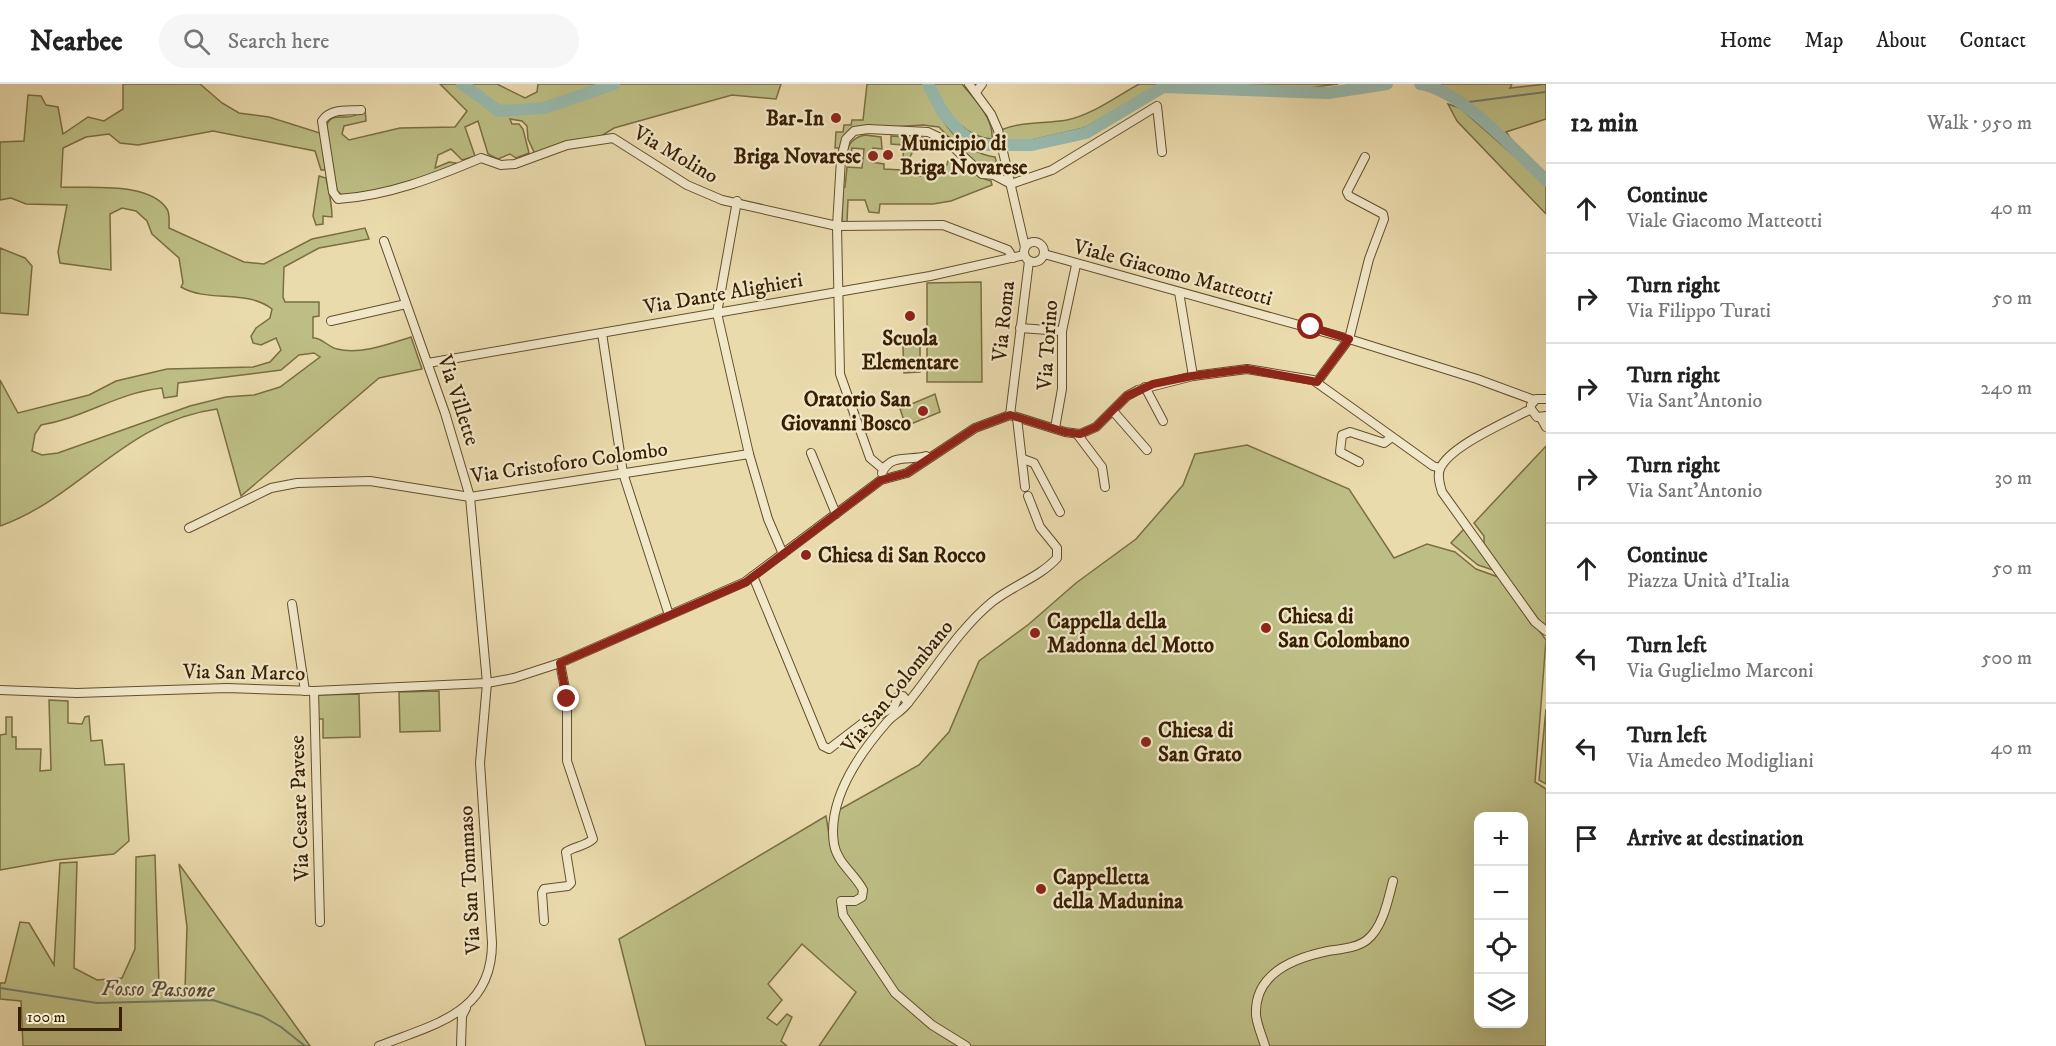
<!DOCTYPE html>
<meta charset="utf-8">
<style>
body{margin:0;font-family:"IM FELL DW Pica",serif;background:#f6f6f6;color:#222}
.controls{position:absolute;right:18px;bottom:18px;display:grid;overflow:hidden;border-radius:12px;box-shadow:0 6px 24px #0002}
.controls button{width:54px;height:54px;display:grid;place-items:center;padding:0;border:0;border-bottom:2px solid #e0e0e0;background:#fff;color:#222;font:30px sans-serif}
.scale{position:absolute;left:18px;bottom:15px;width:104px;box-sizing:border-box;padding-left:6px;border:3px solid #381f00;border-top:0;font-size:16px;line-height:21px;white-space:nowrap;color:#381f00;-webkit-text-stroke:4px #f1e8ca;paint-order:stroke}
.stop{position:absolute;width:18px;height:18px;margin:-14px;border:4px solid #8f2418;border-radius:50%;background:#fff}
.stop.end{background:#8f2418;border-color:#fff;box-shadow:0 2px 6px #0008}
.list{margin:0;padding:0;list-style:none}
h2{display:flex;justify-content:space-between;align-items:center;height:78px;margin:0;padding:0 24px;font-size:26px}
h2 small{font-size:20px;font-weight:400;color:#767676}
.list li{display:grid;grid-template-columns:39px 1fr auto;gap:18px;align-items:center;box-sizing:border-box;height:90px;padding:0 24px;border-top:2px solid #e0e0e0}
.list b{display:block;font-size:22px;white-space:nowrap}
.list p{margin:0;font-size:20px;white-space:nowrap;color:#767676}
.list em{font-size:20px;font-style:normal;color:#767676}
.icon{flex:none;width:33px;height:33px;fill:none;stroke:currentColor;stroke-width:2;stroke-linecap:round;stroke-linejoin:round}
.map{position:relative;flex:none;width:1546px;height:962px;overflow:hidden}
header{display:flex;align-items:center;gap:36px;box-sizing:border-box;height:84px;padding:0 30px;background:#fff;border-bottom:2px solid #e0e0e0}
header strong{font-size:28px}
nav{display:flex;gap:33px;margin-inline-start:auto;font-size:21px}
.search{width:420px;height:54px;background:#f6f6f6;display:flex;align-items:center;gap:15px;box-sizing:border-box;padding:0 21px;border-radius:33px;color:#767676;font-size:22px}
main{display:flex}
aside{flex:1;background:#fff}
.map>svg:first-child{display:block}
</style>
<header>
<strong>Nearbee</strong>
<div class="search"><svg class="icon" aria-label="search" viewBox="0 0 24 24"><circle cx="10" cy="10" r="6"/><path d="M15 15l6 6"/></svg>Search here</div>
<nav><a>Home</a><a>Map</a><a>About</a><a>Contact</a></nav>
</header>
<main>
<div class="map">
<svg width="1546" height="962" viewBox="0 0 1546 962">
<rect width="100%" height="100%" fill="#eadbad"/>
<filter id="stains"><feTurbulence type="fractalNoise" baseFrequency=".00333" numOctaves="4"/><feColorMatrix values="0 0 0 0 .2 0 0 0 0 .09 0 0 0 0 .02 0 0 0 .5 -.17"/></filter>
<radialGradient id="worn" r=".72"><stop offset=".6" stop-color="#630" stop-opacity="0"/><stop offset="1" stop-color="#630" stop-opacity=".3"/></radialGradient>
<g fill="#bdbe85" stroke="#7a6e42" stroke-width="1.5" fill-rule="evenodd">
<path d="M123 0H200L222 19 239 29 269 33 320 49 326 86H321L315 67 213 47 138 61 120 59 109 50 86 53 63 64 61 103C90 105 149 97 167 125 170 130 169 138 169 144L244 178 264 180 312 155 365 144 369 155 319 164 284 183 283 213 285 218H319V232L313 233V254C321 253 328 263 337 265 360 271 389 260 411 253L422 285 379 294 241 412 217 325C125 337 80 414 0 442V296L18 329 89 311 116 297 167 285 253 283 270 278 281 266 276 254 261 261 253 259 251 252 256 244 270 234 272 225C247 205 208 219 181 203L183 199 179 174 152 150 147 137 136 127 122 124 110 130 111 186 60 179 58 168 67 121 26 120 11 114 0 116V58L24 57 28 11 41 12 46 21 58 23 63 50 88 33 104 37 123 25ZM314 269 320 273 280 303 254 311 226 313 190 322 58 369 42 371 32 367 35 350 41 341C87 333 116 309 162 304L164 314 177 312 178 299 281 286 299 271Z"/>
<path d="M440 0H456L498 28 544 25 620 0H781L776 15 732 11 614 44 598 54 535 70 528 55 527 42 522 37 510 35 512 40H519L523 45 529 69 516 74 510 70 498 75 488 70 478 37 465 43 475 72 462 76 451 65 438 71 435 84 449 78 456 79C442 96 365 109 342 111L337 107 326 45C329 25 346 38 358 30 361 29 362 26 365 25L366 37 344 42 342 50 349 56 400 44 455 43 467 27Z"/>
<polygon points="463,0 497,0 525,14 537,8 538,0 611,0 543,23 498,26"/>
<path d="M867 0H925C937 32 958 68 995 73L1000 91 980 86 939 43 923 41 875 44 845 54 839 64H835L836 48H843L844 41H851L852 36H863Z"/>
<path d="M930 0H962C974 15 994 34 992 55 959 52 947 25 930 0Z"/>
<path d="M1139 0H1338L1292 6 1163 1 1084 44 1005 62 1001 46C1022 37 1045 40 1067 36 1092 31 1117 12 1139 0Z"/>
<polygon points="1434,0 1512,0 1510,4 1546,0 1546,35 1506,48 1519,66 1546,89 1546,94 1462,18"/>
<polygon points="1448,20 1460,24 1546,100 1546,130 1457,37"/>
<path d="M865 51 881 53 882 65 873 64 871 78 884 80V85L902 86 904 61 891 60V52L923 54C913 67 901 77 918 92L936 93 945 86 948 77C965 78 972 93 991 97L992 101 951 117 933 120H880L879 129 869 128 865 116H848L847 138H842L843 104 845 103 847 83 862 84 864 65 852 64 851 70H846C848 60 854 53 865 51Z"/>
<path d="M319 92 326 94C329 108 332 119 332 133L323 132V140L316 141 313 132Z"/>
<polygon points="0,164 25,174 32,182 28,231 0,229"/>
<polygon points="981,198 982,298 927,298 927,199"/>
<polygon points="903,262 920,262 920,288 904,289"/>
<polygon points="935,310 940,328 906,342 900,325"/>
<path d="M1247 361 1349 405 1394 474 1427 460 1455 468 1476 485 1501 494 1546 556 1535 698 1546 705V962H819L856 908 802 860 768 900 782 916 767 934 777 941 787 930 792 933 781 957 787 962H646L619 855 826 732 831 763 862 806 861 812 854 816 841 817 844 839 875 886 879 885 842 823 843 818 855 819 863 813 864 806 836 763 837 727 919 681 949 648 979 577 1029 540 1076 499 1136 455 1183 401 1195 370ZM1478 732H1524V940H1478Z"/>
<polygon points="1546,362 1546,545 1537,537 1484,460 1484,452 1474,439"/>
<polygon points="1464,445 1499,488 1478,481 1451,459"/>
<polygon points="439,607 440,647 400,648 399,608"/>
<polygon points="359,610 360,653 323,654 323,635 315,635 315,611"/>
<polygon points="49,616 68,617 68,639 82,640 85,633 89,632 91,657 102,656 105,681 124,680 129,757 114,770 56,776 0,786 0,651 6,650 6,633 12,633 12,653 16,653 16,665 41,665 40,687 51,686"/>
<polygon points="1546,625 1546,700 1539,696"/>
<polygon points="155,771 159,903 177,908 185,905 187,843 179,780 310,962 23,962 21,917 0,915 0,899 5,899 20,838 29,839 54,881 60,779 77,778 74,884 97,896 122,894 135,865 136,773"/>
</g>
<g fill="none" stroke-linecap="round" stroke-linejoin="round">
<g stroke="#727c69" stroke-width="2">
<polyline points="1461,19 1546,8"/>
<polyline points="0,904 97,919 213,916 262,932 281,943 305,962"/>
</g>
<g stroke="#98baaf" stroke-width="12">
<polyline points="462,0 499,27 544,24 614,0"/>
<polyline points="928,0 943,29 959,47 974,58 988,61 1032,61 1086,49 1163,3 1328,9 1387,0"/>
<path d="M1420 0C1461 6 1515 67 1546 96"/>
</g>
<g stroke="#644e2b" stroke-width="10">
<g id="minor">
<polyline points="969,0 991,30 998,46 1025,163"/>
<polyline points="976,8 982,0"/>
<path d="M361 26C347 27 330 24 322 37L333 108 338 115C388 112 436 93 481 74L501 81 515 80 567 61 613 54 687 101 722 116 837 142 943 141 1008 166 1013 174"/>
<polyline points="737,117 717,229 749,370 768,435 783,470"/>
<circle cx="1034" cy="168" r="10"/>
<polyline points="1044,170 1349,255 1477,295 1534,316"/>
<polyline points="1179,208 1193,292"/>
<polyline points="331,237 406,220"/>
<polyline points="1020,244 1062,247"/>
<polyline points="602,249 623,389 669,531"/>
<polyline points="428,279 930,192 1024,171"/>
<polyline points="1317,298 1349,255 1369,175 1384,135 1383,130 1349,112 1347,108 1365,73"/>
<polyline points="1145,303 1163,337"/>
<polyline points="1531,321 1536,315 1546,315"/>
<path d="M1531 325C1509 337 1449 362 1440 385 1437 392 1440 401 1442 408L1535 538 1546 547"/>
<polyline points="1531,325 1537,333 1546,332"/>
<polyline points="1113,327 1147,366"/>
<polyline points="1010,331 1065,348 1080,350 1096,343 1127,312 1138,306 1193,292 1247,285 1313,296 1433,382 1440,384"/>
<polyline points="1010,331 1029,177"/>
<polyline points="1017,334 1025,403"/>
<polyline points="1541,334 1546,343"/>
<polyline points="1055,344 1062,305 1062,247 1076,181"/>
<polyline points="1077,350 1102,383 1105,403"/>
<polyline points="811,369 836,430"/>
<polyline points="1023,375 1034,379 1060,428"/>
<polyline points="1359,378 1340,368 1342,351 1350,348 1384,359 1392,353"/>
<polyline points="883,385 870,374 840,290 837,142 841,75 846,55 854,47 868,45 928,48 947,57 982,90 994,91 1011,100 1052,86 1157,22 1162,68"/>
<path d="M882 389C890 369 910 377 926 372"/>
<polyline points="189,444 271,404 297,399 370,397 470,413 749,370"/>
<polyline points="753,492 823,662 829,665 863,639 894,623 898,613 903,612 908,619"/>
<polyline points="292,520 305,607"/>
<polyline points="0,606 77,609 227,604 314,607 487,599 514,594 560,579 745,498 881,396 907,389 975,344 1010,331"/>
<polyline points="314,607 320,838"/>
<path d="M544 837 542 809 544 805 568 802 571 799 566 768C575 762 586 762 593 755L567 677V615L560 579"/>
<path d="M379 962C434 940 492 930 492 859L480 679 487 599 470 413 445 329 384 157"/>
<polyline points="461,962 462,932 466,924"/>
<path d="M966 962 932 941 895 909 843 831 841 817H855L862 813 863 806C855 790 837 779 834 760 827 716 859 670 887 638 893 631 902 627 907 620 935 586 958 546 992 518 1012 502 1040 493 1057 474V464L1040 443 1028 412"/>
<path d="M1265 962C1262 952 1257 941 1256 931 1254 889 1294 874 1328 867 1340 865 1357 864 1367 856 1383 843 1388 816 1393 797"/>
</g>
</g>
<use href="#minor" stroke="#f1e8ca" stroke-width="8"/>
</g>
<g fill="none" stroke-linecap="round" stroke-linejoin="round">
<polyline stroke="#8f2418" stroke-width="8" points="567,615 560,579 746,498 881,396 907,389 975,344 1010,331 1065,348 1080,350 1096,343 1127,312 1153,300 1192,292 1247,285 1317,298 1349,255 1311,243"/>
</g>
<g fill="#8f2418" stroke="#f1e8ca" stroke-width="2">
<circle cx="836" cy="34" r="6"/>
<circle cx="888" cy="71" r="6"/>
<circle cx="873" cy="72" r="6"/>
<circle cx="910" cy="232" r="6"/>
<circle cx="923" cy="327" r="6"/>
<circle cx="806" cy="471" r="6"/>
<circle cx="1266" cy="544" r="6"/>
<circle cx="1035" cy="549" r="6"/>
<circle cx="1146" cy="658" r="6"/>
<circle cx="1041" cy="805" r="6"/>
</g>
<g text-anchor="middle" stroke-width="4.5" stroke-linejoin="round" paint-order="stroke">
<g font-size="21" font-weight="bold" fill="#381f00" stroke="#f1e8ca" text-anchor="start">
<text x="824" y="41" text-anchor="end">Bar-In</text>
<text x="900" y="66">Municipio di<tspan x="900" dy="24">Briga Novarese</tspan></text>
<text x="861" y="79" text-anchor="end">Briga Novarese</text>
<text x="910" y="261" text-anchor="middle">Scuola<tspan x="910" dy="24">Elementare</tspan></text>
<text x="911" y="322" text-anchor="end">Oratorio San<tspan x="911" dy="24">Giovanni Bosco</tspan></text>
<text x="818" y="478">Chiesa di San Rocco</text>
<text x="1278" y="539">Chiesa di<tspan x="1278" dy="24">San Colombano</tspan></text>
<text x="1047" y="544">Cappella della<tspan x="1047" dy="24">Madonna del Motto</tspan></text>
<text x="1158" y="653">Chiesa di<tspan x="1158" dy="24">San Grato</tspan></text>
<text x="1053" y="800">Cappelletta<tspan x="1053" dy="24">della Madunina</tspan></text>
</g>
<g font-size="21" fill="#381f00" stroke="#f1e8ca">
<text transform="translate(676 70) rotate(30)" y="7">Via Molino</text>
<text transform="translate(1173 188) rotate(15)" y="7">Viale Giacomo Matteotti</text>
<text transform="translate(723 209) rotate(-10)" y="7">Via Dante Alighieri</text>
<text transform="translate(1003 237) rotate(-84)" y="7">Via Roma</text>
<text transform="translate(1047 261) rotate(-86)" y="7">Via Torino</text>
<text transform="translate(459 316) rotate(72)" y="7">Via Villette</text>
<text transform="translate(569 378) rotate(-8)" y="7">Via Cristoforo Colombo</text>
<text transform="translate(244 588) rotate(1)" y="7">Via San Marco</text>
<text transform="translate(897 602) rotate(-51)" y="7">Via San Colombano</text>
<text transform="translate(299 724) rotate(-92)" y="7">Via Cesare Pavese</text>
<text transform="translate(469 796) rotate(-93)" y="7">Via San Tommaso</text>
</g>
<g font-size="22" font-style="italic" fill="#554e35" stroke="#f1e8ca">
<text transform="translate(158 904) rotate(1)" y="8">Fosso Passone</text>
</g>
</g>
<rect width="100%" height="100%" filter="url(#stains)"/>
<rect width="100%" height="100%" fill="url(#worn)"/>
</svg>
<div class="controls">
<button>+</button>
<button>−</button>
<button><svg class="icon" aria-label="locate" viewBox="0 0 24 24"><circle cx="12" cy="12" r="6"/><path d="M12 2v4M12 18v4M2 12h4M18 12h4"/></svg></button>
<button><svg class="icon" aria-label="layers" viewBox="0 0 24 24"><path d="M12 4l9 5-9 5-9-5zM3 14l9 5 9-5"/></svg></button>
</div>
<div class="scale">100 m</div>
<div class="stop" style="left:1311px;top:243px"></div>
<div class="stop end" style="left:567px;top:615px"></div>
</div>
<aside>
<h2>12 min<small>Walk · 950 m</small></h2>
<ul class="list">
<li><svg class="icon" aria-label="ahead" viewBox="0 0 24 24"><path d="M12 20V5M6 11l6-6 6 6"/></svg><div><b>Continue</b><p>Viale Giacomo Matteotti</p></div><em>40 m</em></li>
<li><svg class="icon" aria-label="right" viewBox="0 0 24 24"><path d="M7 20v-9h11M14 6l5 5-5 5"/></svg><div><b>Turn right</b><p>Via Filippo Turati</p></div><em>50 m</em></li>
<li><svg class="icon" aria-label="right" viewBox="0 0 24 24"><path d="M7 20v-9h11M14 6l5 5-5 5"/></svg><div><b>Turn right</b><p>Via Sant'Antonio</p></div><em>240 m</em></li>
<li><svg class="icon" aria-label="right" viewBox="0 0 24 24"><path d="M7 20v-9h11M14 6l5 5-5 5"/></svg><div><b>Turn right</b><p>Via Sant'Antonio</p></div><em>30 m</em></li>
<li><svg class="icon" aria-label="ahead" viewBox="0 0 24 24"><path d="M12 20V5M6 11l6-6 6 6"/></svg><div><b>Continue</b><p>Piazza Unità d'Italia</p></div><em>50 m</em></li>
<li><svg class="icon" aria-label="left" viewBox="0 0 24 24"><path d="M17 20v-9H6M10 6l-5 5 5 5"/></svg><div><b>Turn left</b><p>Via Guglielmo Marconi</p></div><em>500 m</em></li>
<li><svg class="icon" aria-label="left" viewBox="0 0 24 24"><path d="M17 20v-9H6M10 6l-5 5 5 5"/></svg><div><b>Turn left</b><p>Via Amedeo Modigliani</p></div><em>40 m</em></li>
<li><svg class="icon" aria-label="arrive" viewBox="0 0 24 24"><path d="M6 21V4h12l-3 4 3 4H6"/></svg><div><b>Arrive at destination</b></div></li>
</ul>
</aside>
</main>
